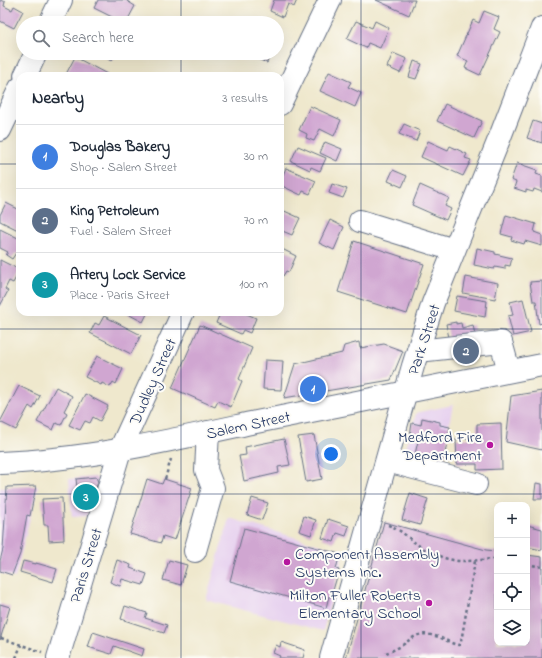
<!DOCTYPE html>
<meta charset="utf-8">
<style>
body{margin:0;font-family:"Indie Flower",sans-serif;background:#f2f2f3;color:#1f2937}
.controls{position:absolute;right:12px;bottom:12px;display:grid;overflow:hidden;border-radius:8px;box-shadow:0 4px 16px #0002}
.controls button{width:36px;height:36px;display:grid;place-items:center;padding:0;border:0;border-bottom:1px solid #e0e1e3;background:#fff;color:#1f2937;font:20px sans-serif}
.you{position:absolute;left:331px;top:454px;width:14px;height:14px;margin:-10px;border:3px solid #fff;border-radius:50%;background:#1a73e8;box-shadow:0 0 0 6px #1a73e833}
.badge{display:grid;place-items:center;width:26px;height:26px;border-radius:50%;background:#b45309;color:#fff;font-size:13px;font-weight:700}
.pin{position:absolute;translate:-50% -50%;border:2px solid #fff;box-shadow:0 1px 4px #0006}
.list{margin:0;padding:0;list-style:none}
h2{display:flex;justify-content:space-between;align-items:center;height:52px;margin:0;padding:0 16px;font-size:17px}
h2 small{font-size:13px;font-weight:400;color:#747a83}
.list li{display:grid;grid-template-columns:26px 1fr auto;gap:12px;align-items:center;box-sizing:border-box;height:64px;padding:0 16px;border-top:1px solid #e0e1e3}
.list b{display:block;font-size:15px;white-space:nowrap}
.list p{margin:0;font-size:13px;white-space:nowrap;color:#747a83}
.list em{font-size:13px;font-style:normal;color:#747a83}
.icon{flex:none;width:22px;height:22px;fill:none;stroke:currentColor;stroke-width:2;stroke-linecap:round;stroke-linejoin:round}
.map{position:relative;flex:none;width:542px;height:658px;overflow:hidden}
.search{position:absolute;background:#fff;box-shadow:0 4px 16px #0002;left:16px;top:16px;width:268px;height:44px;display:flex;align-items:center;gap:10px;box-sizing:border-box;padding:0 14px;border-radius:22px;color:#747a83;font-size:15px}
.panel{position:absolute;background:#fff;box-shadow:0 4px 16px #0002;left:16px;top:72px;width:268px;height:244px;border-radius:12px}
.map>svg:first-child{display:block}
</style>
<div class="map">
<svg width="542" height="658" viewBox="0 0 542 658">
<rect width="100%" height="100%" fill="#fdfcf7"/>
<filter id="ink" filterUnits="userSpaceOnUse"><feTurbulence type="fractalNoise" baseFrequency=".025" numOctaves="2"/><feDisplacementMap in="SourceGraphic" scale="8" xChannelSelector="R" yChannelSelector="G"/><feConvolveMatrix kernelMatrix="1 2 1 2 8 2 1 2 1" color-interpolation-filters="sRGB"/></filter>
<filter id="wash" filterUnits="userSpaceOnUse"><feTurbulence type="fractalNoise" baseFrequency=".012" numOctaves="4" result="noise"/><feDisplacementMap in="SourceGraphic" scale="16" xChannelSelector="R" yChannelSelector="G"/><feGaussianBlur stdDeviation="0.9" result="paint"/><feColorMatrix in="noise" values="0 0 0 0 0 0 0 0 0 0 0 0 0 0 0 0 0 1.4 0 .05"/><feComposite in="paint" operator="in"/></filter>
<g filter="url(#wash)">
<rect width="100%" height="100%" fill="#efe8cd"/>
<g fill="#e7d2ef">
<polygon points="453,405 441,463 404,454 416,414 419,412"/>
<polygon points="96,477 98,482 87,516 72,517 69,479"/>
<polygon points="38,486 15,578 0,573 0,488"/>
<polygon points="229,518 344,552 323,631 206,600"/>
</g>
<g id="blocks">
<g fill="#d0a6d1">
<polygon points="0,0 5,2 4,6 12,10 14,6 23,11 14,28 0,21"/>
<polygon points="98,0 128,0 127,1 135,6 126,23 124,23 94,8"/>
<polygon points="274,0 297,0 294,7 288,4 283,17 270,11"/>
<polygon points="376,0 415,0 409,15"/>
<polygon points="484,11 499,17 494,29 500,32 480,75 465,68 468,61 457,56 473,20 479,23"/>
<polygon points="356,21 372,28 375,21 389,28 380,48 368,43 366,48 347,39"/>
<polygon points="98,53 116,53 112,60"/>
<polygon points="244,53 271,53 267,63"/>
<polygon points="393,53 407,59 400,73 387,67"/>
<polygon points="75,57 107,74 106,76 65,76"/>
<polygon points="414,61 422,64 416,79 409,77"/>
<polygon points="329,72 351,82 348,87 361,93 355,107 320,91"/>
<polygon points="445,104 482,121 474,138 437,121"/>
<polygon points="310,106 341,120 334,136 320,129 314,141 306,138 307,134 299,130"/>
<polygon points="533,121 542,124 542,143 527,138"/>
<polygon points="404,124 420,131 416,141 399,134"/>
<polygon points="428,141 448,150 450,146 467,154 465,158 471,160 463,176 421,157"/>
<polygon points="325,142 342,149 337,161 320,153"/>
<polygon points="298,146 326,158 320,171 311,167 310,170 291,161"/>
<polygon points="517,163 537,170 536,174 542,176 542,192 534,189 533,192 526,190 526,192 514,188 516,182 511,180"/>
<polygon points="286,168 316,181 310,194 303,191 301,195 280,185 280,182"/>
<polygon points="393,170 407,176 402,187 388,181"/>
<polygon points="332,184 347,189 343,198 329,193"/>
<polygon points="420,185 449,198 445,206 451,209 446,220 412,205"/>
<polygon points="6,203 20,210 20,231 0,221 0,215"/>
<polygon points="280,209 300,218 292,235 280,230"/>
<polygon points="506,215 536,224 534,232 542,235 542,246 525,241 524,244 511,240 512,237 501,234"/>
<polygon points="330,220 344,227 334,250 319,243"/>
<polygon points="0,229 20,239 20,253 19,255 16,253 12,259 6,255 8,252 0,248"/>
<polygon points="354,241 424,264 407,314 338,292"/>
<polygon points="280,248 296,256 289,272 286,271 283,276 280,274"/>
<polygon points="477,248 495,252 495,254 512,258 510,266 505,265 505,269 495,267 494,269 474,265"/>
<polygon points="0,260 20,270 13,283 9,281 5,289 8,291 0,306"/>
<polygon points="466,277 498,283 495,299 463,293"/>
<polygon points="542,281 542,323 539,324 536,301 533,301 530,282"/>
<polygon points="457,296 487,301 485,317 454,311"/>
<polygon points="523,299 531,332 513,336 508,316 513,315 510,302"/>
<polygon points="124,312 148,312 143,322"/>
<polygon points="216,312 242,312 256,318 250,333 243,330 241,334 216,323 219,316 215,315"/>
<polygon points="104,316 141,335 131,354 90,333 95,323 99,325"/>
<polygon points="456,322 456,324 461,323 462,328 473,325 475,335 450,342 446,324"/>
<polygon points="200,325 252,348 239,379 242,381 231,407 218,401 215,407 172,388"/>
<polygon points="359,342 360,348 384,344 403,351 391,380 284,398 295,364 342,353 344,346"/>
<polygon points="97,356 123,369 116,384 113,382 110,387 102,383 101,385 85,377"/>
<polygon points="265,360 283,361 281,390 263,389"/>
<polygon points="19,386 40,396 33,409 29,406 16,430 0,422"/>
<polygon points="56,387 72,396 64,411 67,413 61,425 56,423 53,430 37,422"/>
<polygon points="542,391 542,450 506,442 511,396"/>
<polygon points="85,394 108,406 100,421 93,417 90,423 85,421 80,430 69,425"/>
<polygon points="422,418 440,422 440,425 450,427 444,459 415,454 419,437 410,436 412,423 421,425"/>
<polygon points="501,423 502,469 477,470 477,464 457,464 456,439 477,438 477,424"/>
<polygon points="314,435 322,479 306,482 298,437"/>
<polygon points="284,439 290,465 278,467 279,473 244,481 239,456 246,455 245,447"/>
<polygon points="96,477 98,482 88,511 80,511 76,479"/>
<polygon points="147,479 162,484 164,479 192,488 175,540 163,536 161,543 130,534"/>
<polygon points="536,483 542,484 542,499 534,499"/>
<polygon points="36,486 30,516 27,515 20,554 12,575 0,571 0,561 3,549 7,487"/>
<polygon points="410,493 428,499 420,525 402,520"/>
<polygon points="62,498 64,540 49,541 48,525 44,525 42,499"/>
<polygon points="252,498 268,503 262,520 247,515"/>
<polygon points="304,516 316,520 311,535 299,531"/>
<polygon points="328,519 349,526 346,536 337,533 334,542 322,538"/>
<polygon points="384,522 486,550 497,551 497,643 527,643 527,555 542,557 542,658 346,658"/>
<polygon points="527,525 542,529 542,550 527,547"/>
<polygon points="244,528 340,554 336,569 339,570 331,597 329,596 326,608 230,581"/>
<polygon points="117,560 131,565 130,568 147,574 143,585 122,579 120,586 110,582"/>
<polygon points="169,560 187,565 181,585 163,580"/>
<polygon points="23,561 36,564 36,563 57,569 53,582 20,572"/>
<polygon points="0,604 10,607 0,640"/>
<polygon points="125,606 147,613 145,618 167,625 164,633 121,619"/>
<polygon points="93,632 144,649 142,656 114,646 111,654 88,647"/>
<polygon points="281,642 305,650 303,658 279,658 280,656 273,653 276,645 280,647"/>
</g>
</g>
</g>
<g filter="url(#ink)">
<use href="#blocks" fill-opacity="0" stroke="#657085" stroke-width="1"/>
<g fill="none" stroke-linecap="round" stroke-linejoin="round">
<g stroke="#657085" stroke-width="24">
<g id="minor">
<polyline points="50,23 61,0"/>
<polyline points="25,76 36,53"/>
<polyline points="280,104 330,0"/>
<polyline points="0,130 20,88"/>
<polyline points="360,221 454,250"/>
<polyline points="418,351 501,342 509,371"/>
<polyline points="387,461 476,484"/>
<polyline points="195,551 213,488 206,470 208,432"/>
<polyline points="58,658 120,450 183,312"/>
<polyline points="331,658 413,366 433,303 500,137 542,28"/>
</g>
</g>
<g stroke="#657085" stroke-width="24">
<path id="major" d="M0 463C85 460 168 441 251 423 348 403 445 384 542 365"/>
</g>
<g stroke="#657085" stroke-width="2.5" stroke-dasharray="3 3" stroke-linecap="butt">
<polyline points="165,479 171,459"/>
<path d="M388 525C401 529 410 540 421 547 434 555 451 562 466 561 476 561 486 559 497 559"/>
<polyline points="527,564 542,567"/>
<polyline points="1,638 42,652"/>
<path d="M386 653C391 651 396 649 401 646 414 637 418 631 435 636 444 638 450 644 459 645L461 642 475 561"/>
<polyline points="16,658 21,645"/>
</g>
<use href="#minor" stroke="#fff" stroke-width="22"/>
<use href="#major" stroke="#fff" stroke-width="22"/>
</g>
</g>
<path fill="none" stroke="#1b2f5e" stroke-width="1" stroke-opacity="0.55" d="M181 0V23M361 0V658M181 53V76M0 164H20M280 164H542M181 312V658M0 329H542M0 494H542"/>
<g fill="#b5179e" stroke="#fdfcf7" stroke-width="1.5">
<circle cx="490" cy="445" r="4"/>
<circle cx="287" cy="562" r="4"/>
<circle cx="429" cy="603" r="4"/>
</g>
<g text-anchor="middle" stroke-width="4" stroke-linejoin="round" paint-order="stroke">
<g font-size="16" fill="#1b2f5e" stroke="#fdfcf7">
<text transform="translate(423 339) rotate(-72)" y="6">Park Street</text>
<text transform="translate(152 381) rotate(-66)" y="6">Dudley Street</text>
<text transform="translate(248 424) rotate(-12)" y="6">Salem Street</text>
<text transform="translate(85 565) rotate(-73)" y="6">Paris Street</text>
</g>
<g font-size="16" fill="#1b2f5e" stroke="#fdfcf7" text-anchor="end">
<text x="482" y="442">Medford Fire<tspan x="482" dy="18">Department</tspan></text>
<text x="295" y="559" text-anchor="start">Component Assembly<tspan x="295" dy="18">Systems Inc.</tspan></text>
<text x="421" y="600">Milton Fuller Roberts<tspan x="421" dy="18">Elementary School</tspan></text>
</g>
</g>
</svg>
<div class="controls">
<button>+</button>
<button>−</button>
<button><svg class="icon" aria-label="locate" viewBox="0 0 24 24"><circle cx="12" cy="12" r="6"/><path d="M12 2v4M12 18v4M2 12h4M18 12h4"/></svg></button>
<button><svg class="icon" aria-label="layers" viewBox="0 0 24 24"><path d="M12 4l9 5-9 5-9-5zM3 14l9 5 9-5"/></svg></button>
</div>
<div class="you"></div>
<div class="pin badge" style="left:313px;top:389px;background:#3f7fe0">1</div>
<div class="pin badge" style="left:466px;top:351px;background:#5c6f8a">2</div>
<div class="pin badge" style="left:86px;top:497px;background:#0f9aa8">3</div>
<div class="search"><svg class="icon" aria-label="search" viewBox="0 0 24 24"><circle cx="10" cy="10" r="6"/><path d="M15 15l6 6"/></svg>Search here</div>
<section class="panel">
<h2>Nearby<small>3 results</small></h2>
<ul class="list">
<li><span class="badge" style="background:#3f7fe0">1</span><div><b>Douglas Bakery</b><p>Shop · Salem Street</p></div><em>30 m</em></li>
<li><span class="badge" style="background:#5c6f8a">2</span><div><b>King Petroleum</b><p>Fuel · Salem Street</p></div><em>70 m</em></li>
<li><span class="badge" style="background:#0f9aa8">3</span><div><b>Artery Lock Service</b><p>Place · Paris Street</p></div><em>100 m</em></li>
</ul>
</section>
</div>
